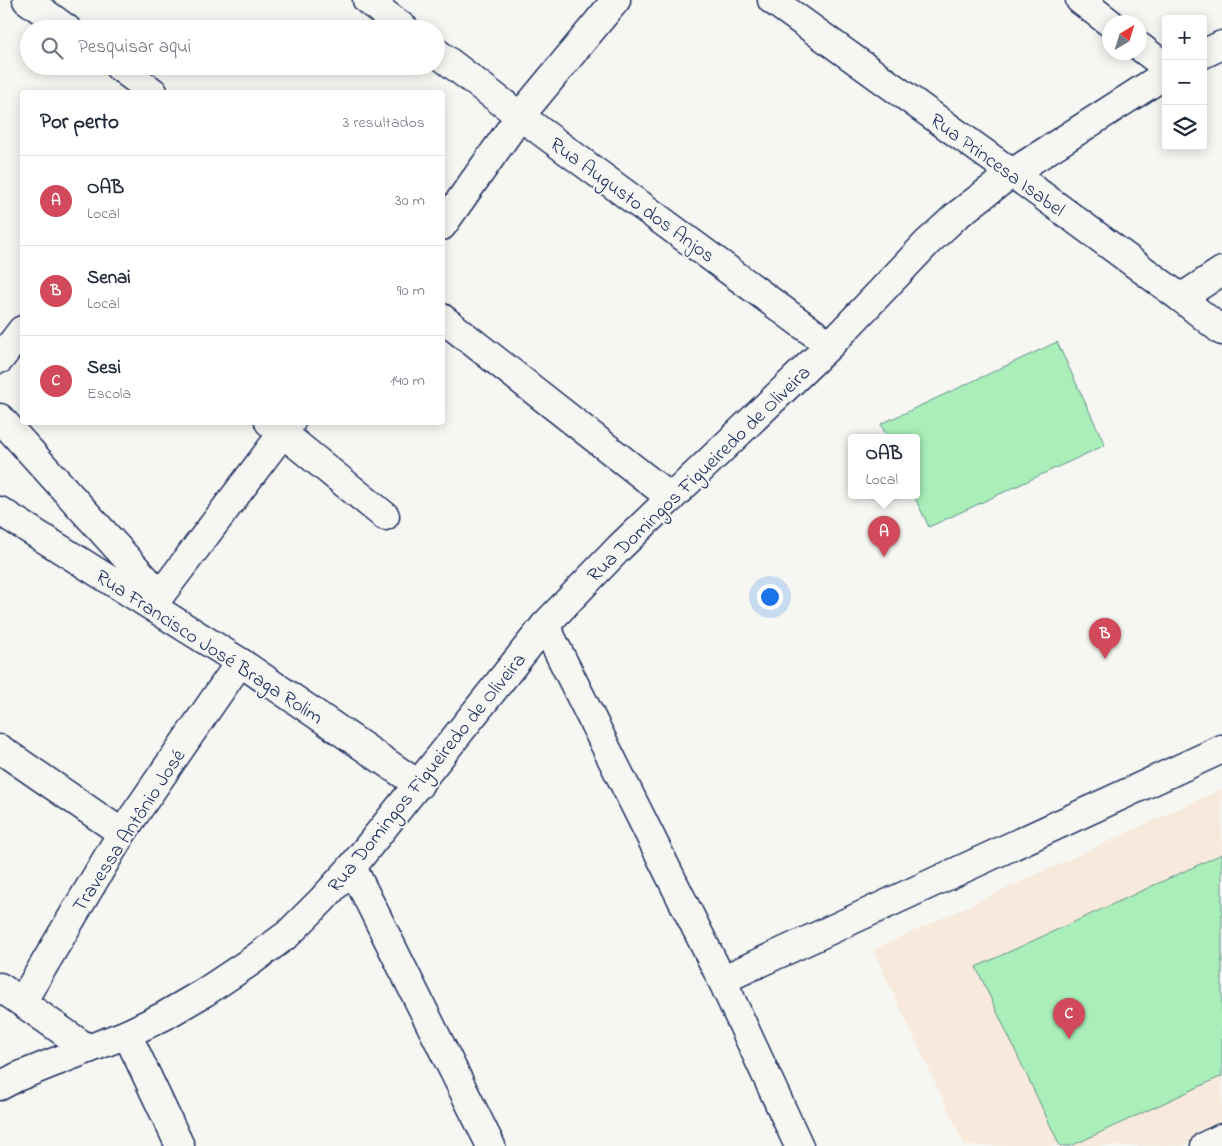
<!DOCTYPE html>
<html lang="pt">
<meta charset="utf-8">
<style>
body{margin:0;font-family:"Indie Flower",sans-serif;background:#f6f6f7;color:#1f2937}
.controls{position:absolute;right:15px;top:15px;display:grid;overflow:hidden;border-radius:5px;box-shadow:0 2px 12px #0003}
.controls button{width:45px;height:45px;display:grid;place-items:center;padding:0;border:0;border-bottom:1px solid #e0e1e3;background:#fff;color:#1f2937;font:25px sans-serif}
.compass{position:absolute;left:1102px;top:15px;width:45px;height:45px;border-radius:50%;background:#fff;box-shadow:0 2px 12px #0003;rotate:38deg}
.you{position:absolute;left:769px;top:596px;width:18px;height:18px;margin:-12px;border:4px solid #fff;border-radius:50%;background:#1a73e8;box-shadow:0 0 0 8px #1a73e833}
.badge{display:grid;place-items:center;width:32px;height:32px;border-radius:50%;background:#d1495b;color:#fff;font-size:16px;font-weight:700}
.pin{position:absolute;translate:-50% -41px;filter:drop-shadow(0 1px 2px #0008)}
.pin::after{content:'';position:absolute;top:26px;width:18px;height:15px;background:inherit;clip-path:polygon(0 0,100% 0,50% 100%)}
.popup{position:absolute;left:848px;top:434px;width:72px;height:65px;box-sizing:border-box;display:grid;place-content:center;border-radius:5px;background:#fff;filter:drop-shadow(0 1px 4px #0005);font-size:16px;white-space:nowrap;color:#747a83}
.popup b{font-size:19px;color:#1f2937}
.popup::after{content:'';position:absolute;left:50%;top:100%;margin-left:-10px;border:10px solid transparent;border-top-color:#fff}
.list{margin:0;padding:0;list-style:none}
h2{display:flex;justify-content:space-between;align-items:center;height:65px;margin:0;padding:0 20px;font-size:21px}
h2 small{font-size:16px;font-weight:400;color:#747a83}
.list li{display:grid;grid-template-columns:32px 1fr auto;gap:15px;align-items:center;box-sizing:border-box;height:90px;padding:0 20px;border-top:1px solid #e0e1e3}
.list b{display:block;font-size:19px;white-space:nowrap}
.list p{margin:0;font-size:16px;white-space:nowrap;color:#747a83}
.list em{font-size:16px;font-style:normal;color:#747a83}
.icon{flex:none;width:28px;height:28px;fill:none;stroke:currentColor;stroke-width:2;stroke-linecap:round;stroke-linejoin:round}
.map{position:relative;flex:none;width:1222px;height:1146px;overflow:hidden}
.search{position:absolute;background:#fff;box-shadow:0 2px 12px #0003;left:20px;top:20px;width:425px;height:55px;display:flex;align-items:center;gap:12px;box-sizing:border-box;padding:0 18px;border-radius:28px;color:#747a83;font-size:19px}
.panel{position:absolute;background:#fff;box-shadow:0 2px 12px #0003;left:20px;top:90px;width:425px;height:335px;border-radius:5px}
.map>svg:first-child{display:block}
</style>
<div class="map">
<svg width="1222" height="1146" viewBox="0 0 1222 1146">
<rect width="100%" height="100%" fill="#f6f6f2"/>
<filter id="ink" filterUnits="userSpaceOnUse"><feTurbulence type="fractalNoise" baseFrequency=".02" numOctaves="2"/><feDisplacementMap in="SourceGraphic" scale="10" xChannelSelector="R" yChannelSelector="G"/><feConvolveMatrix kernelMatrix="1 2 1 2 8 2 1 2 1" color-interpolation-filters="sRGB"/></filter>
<g filter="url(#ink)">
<polygon fill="#f7eadc" points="1222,789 1222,1128 1183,1146 965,1146 873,950"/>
<g fill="#aaefba" stroke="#628f8c">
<polygon points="1057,342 1105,445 929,527 914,496 916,496 916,438 887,438 881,424"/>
<polygon points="1222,854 1222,1076 1071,1146 1060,1146 976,967"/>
</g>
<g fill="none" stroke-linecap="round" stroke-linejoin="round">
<g stroke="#1b2f5e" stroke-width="31">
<g id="minor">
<polyline points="27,0 67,29"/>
<polyline points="367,0 405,29"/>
<polyline points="772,0 1012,173 1181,298 1222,331"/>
<polyline points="1080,0 1110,23"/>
<polyline points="1140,47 1166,67"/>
<polyline points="436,52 520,116 830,345"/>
<polyline points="1203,54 1222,45"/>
<polyline points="118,66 153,92"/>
<polyline points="442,226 520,116 616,0"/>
<polyline points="1181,298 1222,271"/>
<polyline points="442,318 671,498"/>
<polyline points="0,359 22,330"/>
<polyline points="0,418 160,595"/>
<polyline points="269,422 385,516"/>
<polyline points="0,511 240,662 419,785"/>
<polyline points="152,606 291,422"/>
<polyline points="545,625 722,980 799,1146"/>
<polyline points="0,749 122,833"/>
<polyline points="352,867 491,1146"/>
<polyline points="722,980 1222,749"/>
<polyline points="0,987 88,1049"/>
<polyline points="22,1002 122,833 240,662"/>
<polyline points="127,1034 180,1146"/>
<polyline points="0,1086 17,1077 52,1063 127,1034 164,1016 205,992 250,962 288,934 322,900 352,867 545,625 620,547 830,345 927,243 956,216 1012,173 1166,74"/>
<polyline points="1205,1146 1222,1138"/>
</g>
</g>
<use href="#minor" stroke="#f6f6f2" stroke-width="28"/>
</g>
</g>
<g text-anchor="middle" stroke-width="4" stroke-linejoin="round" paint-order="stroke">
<g font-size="20" fill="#1b2f5e" stroke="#f6f6f2">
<text transform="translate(998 164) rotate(36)" y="7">Rua Princesa Isabel</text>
<text transform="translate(633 199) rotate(36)" y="7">Rua Augusto dos Anjos</text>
<text transform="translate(698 473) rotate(-44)" y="7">Rua Domingos Figueiredo de Oliveira</text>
<text transform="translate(210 646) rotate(33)" y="7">Rua Francisco José Braga Rolim</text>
<text transform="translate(426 772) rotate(-51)" y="7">Rua Domingos Figueiredo de Oliveira</text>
<text transform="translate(128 830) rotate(-57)" y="7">Travessa Antônio José</text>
</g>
</g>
</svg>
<div class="controls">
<button>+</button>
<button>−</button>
<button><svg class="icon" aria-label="layers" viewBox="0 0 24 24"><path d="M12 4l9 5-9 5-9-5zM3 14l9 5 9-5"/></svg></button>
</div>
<svg class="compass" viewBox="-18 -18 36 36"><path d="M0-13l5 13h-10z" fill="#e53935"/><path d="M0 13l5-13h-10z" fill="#747a83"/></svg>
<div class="you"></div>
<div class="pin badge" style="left:884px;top:557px">A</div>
<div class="popup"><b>OAB</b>Local</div>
<div class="pin badge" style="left:1105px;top:659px">B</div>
<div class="pin badge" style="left:1069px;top:1039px">C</div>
<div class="search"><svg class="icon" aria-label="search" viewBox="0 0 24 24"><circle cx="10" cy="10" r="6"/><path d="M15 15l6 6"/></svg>Pesquisar aqui</div>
<section class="panel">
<h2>Por perto<small>3 resultados</small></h2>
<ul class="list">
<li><span class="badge">A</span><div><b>OAB</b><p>Local</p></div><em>30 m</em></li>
<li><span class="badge">B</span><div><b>Senai</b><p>Local</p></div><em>90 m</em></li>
<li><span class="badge">C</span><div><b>Sesi</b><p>Escola</p></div><em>140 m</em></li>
</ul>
</section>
</div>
